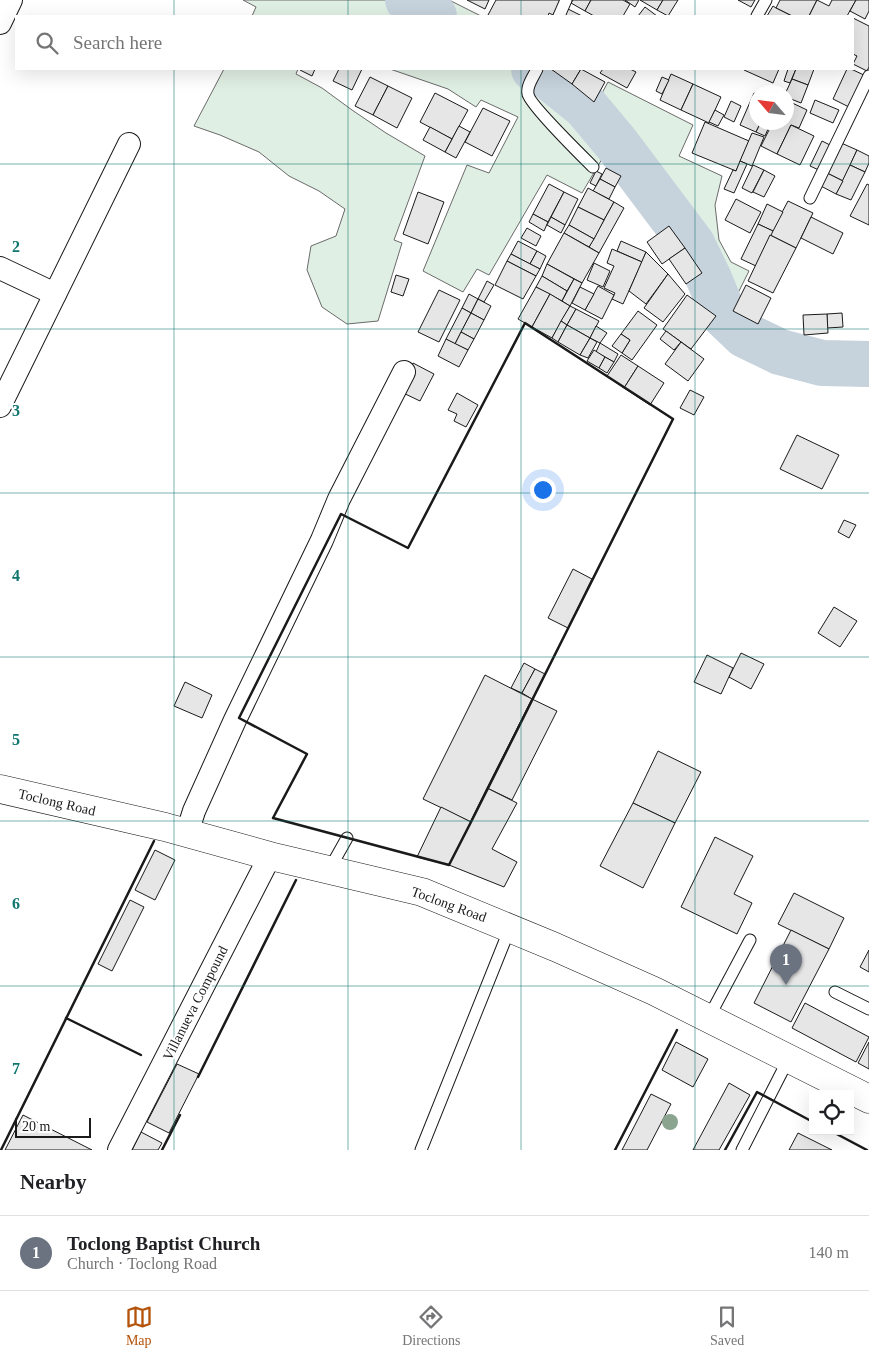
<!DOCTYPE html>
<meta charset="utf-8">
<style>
body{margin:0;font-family:Georgia,serif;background:#f6f6f6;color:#202124}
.controls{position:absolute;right:15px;bottom:15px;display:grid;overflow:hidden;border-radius:0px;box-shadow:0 5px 20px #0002}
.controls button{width:45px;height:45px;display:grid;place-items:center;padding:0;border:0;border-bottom:1px solid #e0e0e0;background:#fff;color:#202124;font:25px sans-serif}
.compass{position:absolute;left:749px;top:85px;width:45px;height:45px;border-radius:50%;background:#fff;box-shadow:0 5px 20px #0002;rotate:298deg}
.scale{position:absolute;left:15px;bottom:12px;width:76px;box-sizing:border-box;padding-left:5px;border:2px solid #1a1a1a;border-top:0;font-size:14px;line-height:18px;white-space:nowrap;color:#1a1a1a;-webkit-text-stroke:4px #fff;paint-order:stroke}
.you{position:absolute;left:542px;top:489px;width:18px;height:18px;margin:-12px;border:4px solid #fff;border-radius:50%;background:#1a73e8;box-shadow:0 0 0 8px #1a73e833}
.badge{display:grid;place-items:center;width:32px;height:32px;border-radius:50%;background:#b45309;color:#fff;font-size:16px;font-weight:700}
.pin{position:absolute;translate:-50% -41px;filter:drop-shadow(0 1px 2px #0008)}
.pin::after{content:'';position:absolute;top:26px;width:18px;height:15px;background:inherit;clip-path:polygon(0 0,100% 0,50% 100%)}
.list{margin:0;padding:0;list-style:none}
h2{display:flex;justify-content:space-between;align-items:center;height:65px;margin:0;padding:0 20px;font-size:21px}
h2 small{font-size:16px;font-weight:400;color:#757577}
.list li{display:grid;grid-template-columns:32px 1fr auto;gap:15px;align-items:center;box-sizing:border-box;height:75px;padding:0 20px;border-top:1px solid #e0e0e0}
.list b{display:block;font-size:19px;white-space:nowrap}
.list p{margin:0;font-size:16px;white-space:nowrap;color:#757577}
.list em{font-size:16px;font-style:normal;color:#757577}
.icon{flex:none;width:28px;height:28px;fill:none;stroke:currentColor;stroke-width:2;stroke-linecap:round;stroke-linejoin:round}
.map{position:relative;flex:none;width:869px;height:1150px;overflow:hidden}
.search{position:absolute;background:#fff;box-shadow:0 5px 20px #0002;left:15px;right:15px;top:15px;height:55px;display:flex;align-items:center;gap:12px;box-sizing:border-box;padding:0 18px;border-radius:0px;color:#757577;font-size:19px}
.sheet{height:140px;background:#fff}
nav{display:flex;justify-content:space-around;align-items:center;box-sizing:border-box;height:70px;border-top:1px solid #e0e0e0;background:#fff;font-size:14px;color:#757577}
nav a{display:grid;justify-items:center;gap:2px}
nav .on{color:#b45309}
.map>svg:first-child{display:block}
</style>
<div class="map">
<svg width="869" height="1150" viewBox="0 0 869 1150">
<rect width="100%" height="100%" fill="#fff"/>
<g fill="#e0efe3" stroke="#6a6a6a">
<polygon points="243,0 398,0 407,10 418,16 252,16 256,7"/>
<polygon points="438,0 449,0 481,16 429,16"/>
<polygon points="224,69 298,69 296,74 322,88 352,110 386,133 425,156 394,240 402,243 378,321 347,324 322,307 307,270 311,246 336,236 345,209 319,191 289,176 259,152 220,135 194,126"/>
<polygon points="390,69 546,69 595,106 608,82 693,125 679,156 722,176 715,205 719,240 731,262 749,271 728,313 720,318 706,275 689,247 631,174 602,159 582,193 547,175 489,275 477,269 463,292 423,271 467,165 489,173 518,117 481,100 476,107 448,89"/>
</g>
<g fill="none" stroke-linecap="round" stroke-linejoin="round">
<g stroke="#c6d2dc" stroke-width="46">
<polyline points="408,0 419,10 434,16"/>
<polyline points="534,69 549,77 585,106 616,143 692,244 709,279 724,315 745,335 780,352 822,363 869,364"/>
</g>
</g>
<g fill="#e6e6e6" stroke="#1a1a1a">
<polygon points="467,0 489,0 485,9"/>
<polygon points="496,0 561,0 553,15 549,13 548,16 490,16 488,15"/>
<polygon points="573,0 591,0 585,11 571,3"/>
<polygon points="591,0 623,0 630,4 623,16 594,16 585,11"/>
<polygon points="625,0 639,0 635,7"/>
<polygon points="640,0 663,0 657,10"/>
<polygon points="663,0 678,0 668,16 657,10"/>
<polygon points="738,0 755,0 751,7"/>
<polygon points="780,0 817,0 809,16 792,16 776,8"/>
<polygon points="817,0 829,6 832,0 856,0 847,16 809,16"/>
<polygon points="856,0 869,0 869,11 865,19 850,11"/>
<polygon points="773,6 776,8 792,16 767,16"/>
<polygon points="645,7 657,16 638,16"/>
<polygon points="568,9 582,16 565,16"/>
<polygon points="853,18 869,26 869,67 867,71 853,64 857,56 853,54"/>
<polygon points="301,69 315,69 312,76 300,70"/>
<polygon points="339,69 362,69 352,90 333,81"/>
<polygon points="551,69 581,69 572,84"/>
<polygon points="581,69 605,82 594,102 572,84"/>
<polygon points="603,69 630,69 636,72 627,88 600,73"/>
<polygon points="744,69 779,69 773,83 744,70"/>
<polygon points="788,69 796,69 790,83 784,81"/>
<polygon points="796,69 814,69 808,85 792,79"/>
<polygon points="847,69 851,69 866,76 851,108 833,99"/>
<polygon points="671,74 693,84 681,110 660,100"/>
<polygon points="370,77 388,86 373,115 355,106"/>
<polygon points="662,77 669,80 662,94 656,91"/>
<polygon points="792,79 808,85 801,103 786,97 786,92"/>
<polygon points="693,84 721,97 709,123 681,110"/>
<polygon points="388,86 412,98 397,128 373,115"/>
<polygon points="435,93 468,110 452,139 420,122"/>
<polygon points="754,93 756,94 756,122 761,122 756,132 740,125"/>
<polygon points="786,100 807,110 799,128 791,125 777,154 761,146 773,122 786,122"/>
<polygon points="815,100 839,110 833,123 810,113"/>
<polygon points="731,101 741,106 734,122 724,117"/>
<polygon points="483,108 510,121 492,156 465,142"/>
<polygon points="715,110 724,115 718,126 709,122"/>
<polygon points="705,122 749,141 736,171 692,153"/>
<polygon points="761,122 771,122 765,136 756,132"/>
<polygon points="791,125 814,136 800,165 777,154"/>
<polygon points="459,126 470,132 456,158 445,152"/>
<polygon points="430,127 452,139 445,152 423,140"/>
<polygon points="752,133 764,137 752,166 740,161"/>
<polygon points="822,141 832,146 821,171 810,166"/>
<polygon points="839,142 857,150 843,181 825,172"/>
<polygon points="857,150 869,156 869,163 865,172 850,165"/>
<polygon points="740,161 747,164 734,193 724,189 733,170 736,171"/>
<polygon points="753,165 764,170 752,193 742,188"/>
<polygon points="850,165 865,172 851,200 836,194"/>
<polygon points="606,168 621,176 615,187 600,179"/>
<polygon points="764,170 775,176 764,197 753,192"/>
<polygon points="596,171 602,174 596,186 590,183"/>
<polygon points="825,172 843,181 836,194 819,185"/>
<polygon points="600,179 615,187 609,199 593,191"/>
<polygon points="549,184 564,192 548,222 533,214"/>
<polygon points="867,184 869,185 869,225 850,216"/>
<polygon points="588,188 614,202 604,220 578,207"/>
<polygon points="418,192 444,202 428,244 403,234"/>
<polygon points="564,192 578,199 565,225 551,217"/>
<polygon points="736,199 761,212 750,233 725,220"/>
<polygon points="788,201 813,213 796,248 770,235"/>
<polygon points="614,202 624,208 599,253 589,247"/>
<polygon points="767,204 783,212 773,231 758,224"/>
<polygon points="578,207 604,220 594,239 569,225"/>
<polygon points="533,214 548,222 544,231 529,222"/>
<polygon points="551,217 565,225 561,233 547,225"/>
<polygon points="811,217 843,233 833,254 801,238"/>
<polygon points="758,224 773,231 756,266 741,259"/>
<polygon points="569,225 594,239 589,247 564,233"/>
<polygon points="669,226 685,248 662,264 647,242"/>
<polygon points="527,228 541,236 536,246 521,238"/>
<polygon points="564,233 599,253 582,283 547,264"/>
<polygon points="770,235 796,248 773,293 748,281"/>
<polygon points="518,241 537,251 530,264 511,254"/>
<polygon points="621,241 646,252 642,262 617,251"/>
<polygon points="685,248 702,273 686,284 669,259"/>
<polygon points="612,249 642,262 623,304 612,299 615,293 604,288 614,266 607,263"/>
<polygon points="537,251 546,256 540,269 530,264"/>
<polygon points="646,252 668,274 646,304 629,291"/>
<polygon points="511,254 540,269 536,276 507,261"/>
<polygon points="507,261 536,276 523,299 495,285"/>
<polygon points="594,263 610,271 603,287 587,280"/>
<polygon points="547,264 574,279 567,291 542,276"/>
<polygon points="668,274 685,294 663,322 644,308"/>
<polygon points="396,275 409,279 403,296 391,292"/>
<polygon points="542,276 567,291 562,301 536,287"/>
<polygon points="574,279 582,283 570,306 562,301"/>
<polygon points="487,281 494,285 484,302 478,299"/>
<polygon points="746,285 771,298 758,324 733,311"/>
<polygon points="598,286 614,295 602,319 585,310"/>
<polygon points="536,287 550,294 532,327 518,319"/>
<polygon points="580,287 594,294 585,310 572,303"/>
<polygon points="439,290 460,300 439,342 418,332"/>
<polygon points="469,294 478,299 471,313 462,308"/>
<polygon points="550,294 570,306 552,338 532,327"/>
<polygon points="687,295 716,316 691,349 663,329"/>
<polygon points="478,299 491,306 484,320 471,313"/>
<polygon points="570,306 576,309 567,325 561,321"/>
<polygon points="462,308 471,313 455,344 446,339"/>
<polygon points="576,309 599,321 590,338 567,325"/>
<polygon points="638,311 657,325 632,360 622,353 630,340 621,334"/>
<polygon points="471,313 484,320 474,339 461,332"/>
<polygon points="842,313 843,327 827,328 827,314"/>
<polygon points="827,314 828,333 804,335 803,315"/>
<polygon points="561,321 567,325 558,342 552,338"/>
<polygon points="567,325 590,338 580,355 558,342"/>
<polygon points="596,326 607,333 600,343 590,338"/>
<polygon points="666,331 681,342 674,350 660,339"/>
<polygon points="461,332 474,339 468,350 455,344"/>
<polygon points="621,334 630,340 622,353 612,346"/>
<polygon points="590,338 597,342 588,358 580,355"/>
<polygon points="446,339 468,350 459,367 438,356"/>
<polygon points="681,342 704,359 688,381 665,364"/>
<polygon points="600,343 618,354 614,362 596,352"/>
<polygon points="594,350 605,357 599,368 587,361"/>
<polygon points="621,355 638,366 624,388 607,376"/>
<polygon points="605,357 614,362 607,373 599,368"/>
<polygon points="413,363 434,374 420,401 399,391"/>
<polygon points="638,366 664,383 650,405 624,388"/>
<polygon points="690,390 704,397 694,415 680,408"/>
<polygon points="457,393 478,405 466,427 454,421 457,414 448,410"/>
<polygon points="797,435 839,455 822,489 780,469"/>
<polygon points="844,520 856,525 849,538 838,532"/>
<polygon points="573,569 592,579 568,628 548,618"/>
<polygon points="834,607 857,621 840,647 818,633"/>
<polygon points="741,653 764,664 751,689 729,677"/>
<polygon points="707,655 733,668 721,694 694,682"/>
<polygon points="524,663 535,669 522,693 511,688"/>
<polygon points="535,669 545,674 532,699 522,693"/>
<polygon points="485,675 532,699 471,822 423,799"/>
<polygon points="185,682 212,695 202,718 174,706"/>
<polygon points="532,699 557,711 512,800 487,788"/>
<polygon points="658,751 701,772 675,823 633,803"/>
<polygon points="487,788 517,803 492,849 517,862 504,887 449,865"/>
<polygon points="633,803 675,823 643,888 600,866"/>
<polygon points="441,807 471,822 449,865 417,857"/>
<polygon points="715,837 753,856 734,894 752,903 737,934 681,907"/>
<polygon points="155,850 175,860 155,900 135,890"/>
<polygon points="794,893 844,918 829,949 778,924"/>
<polygon points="130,900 144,907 112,971 98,964"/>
<polygon points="791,930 829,949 791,1022 754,1003"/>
<polygon points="869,950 869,972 860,967"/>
<polygon points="805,1003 869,1037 856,1062 792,1028"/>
<polygon points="676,1042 708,1059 693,1087 662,1070"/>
<polygon points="869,1042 869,1069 858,1063"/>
<polygon points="177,1064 199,1074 169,1133 147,1122"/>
<polygon points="729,1083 750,1095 719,1150 693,1150"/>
<polygon points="651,1094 671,1104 647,1150 622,1150"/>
<polygon points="23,1115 92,1150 5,1150"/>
<polygon points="141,1132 162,1143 158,1150 132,1150"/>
<polygon points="798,1133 832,1150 789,1150"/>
</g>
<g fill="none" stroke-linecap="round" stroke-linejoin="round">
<g stroke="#1a1a1a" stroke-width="13">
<g id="service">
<polyline points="559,16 566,0"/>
<polyline points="757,16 766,0"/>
<path d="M537 69C534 76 526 86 528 94 529 104 582 156 593 167"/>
<polyline points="810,198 869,76"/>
<polyline points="329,870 347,838"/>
<polyline points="835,992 869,1009"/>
<polyline points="709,1017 750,940"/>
<polyline points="421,1150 510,928"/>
<polyline points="742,1150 789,1058"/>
</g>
</g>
<g stroke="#1a1a1a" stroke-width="24">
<g id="minor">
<polyline points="0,23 11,0"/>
<polyline points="0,268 55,294"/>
<polyline points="0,406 129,144"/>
<polyline points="187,833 194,811 235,720 322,540 339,499 404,372"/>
<polyline points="119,1150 270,856"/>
</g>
</g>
<g stroke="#1a1a1a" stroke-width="29">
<polyline id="tertiary" points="0,789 165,827 270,856 422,892 555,947 654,991 869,1099"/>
</g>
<use href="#service" stroke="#fff" stroke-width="11"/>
<use href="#minor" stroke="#fff" stroke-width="22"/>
<use href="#tertiary" stroke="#fff" stroke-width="28"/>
<g stroke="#1a1a1a" stroke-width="2.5">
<polygon points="525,323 673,419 471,822 449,865 273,818 307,754 239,718 341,514 408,548"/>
<polyline points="66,1018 141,1055"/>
<polyline points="198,1077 296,880"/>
<polyline points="831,1131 867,1150"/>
<polyline points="1,1150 154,841"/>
<polyline points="162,1150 180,1115"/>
<polyline points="615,1150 677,1030"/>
<polyline points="725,1150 757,1092 813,1122"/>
</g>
</g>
<circle fill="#8aa48f" cx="670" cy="1122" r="8"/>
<path fill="none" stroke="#0f766e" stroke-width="1" stroke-opacity="0.55" d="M174 0V16M348 0V16M521 0V16M695 0V16M174 69V1150M348 69V1150M521 69V1150M695 69V1150M0 164H869M0 329H869M0 493H869M0 657H869M0 821H869M0 986H869"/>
<g text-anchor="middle" stroke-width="4" stroke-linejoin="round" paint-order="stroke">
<g font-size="14" fill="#1a1a1a" stroke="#fff">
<text transform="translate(57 802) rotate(13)" y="5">Toclong Road</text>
<text transform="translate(449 904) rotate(20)" y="5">Toclong Road</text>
<text transform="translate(195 1003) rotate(-63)" y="5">Villanueva Compound</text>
</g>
</g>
<g font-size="16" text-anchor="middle" font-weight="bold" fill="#0f766e" stroke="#fff" stroke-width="4" stroke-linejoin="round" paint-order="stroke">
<text x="16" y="252">2</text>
<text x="16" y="416">3</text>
<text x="16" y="581">4</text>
<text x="16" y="745">5</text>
<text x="16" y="909">6</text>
<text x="16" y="1074">7</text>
</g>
</svg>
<div class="controls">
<button><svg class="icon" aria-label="locate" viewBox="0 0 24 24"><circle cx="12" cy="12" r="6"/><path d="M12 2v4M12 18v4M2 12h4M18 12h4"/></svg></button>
</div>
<svg class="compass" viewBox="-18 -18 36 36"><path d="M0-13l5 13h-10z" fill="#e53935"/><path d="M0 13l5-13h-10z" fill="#757577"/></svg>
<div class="scale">20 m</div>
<div class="you"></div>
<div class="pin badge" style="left:786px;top:985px;background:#6b7280">1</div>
<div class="search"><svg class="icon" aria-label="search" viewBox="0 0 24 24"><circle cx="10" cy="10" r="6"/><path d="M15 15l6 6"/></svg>Search here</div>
</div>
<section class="sheet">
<h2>Nearby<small></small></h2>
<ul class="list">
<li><span class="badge" style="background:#6b7280">1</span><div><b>Toclong Baptist Church</b><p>Church · Toclong Road</p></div><em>140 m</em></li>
</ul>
</section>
<nav>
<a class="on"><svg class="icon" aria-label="map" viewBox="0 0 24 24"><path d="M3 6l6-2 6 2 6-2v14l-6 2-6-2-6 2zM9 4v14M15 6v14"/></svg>Map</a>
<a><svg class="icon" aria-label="directions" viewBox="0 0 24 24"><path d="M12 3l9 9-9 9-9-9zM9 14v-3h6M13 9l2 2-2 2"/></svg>Directions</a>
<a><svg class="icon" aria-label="saved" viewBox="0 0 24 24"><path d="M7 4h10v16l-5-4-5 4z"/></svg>Saved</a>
</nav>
